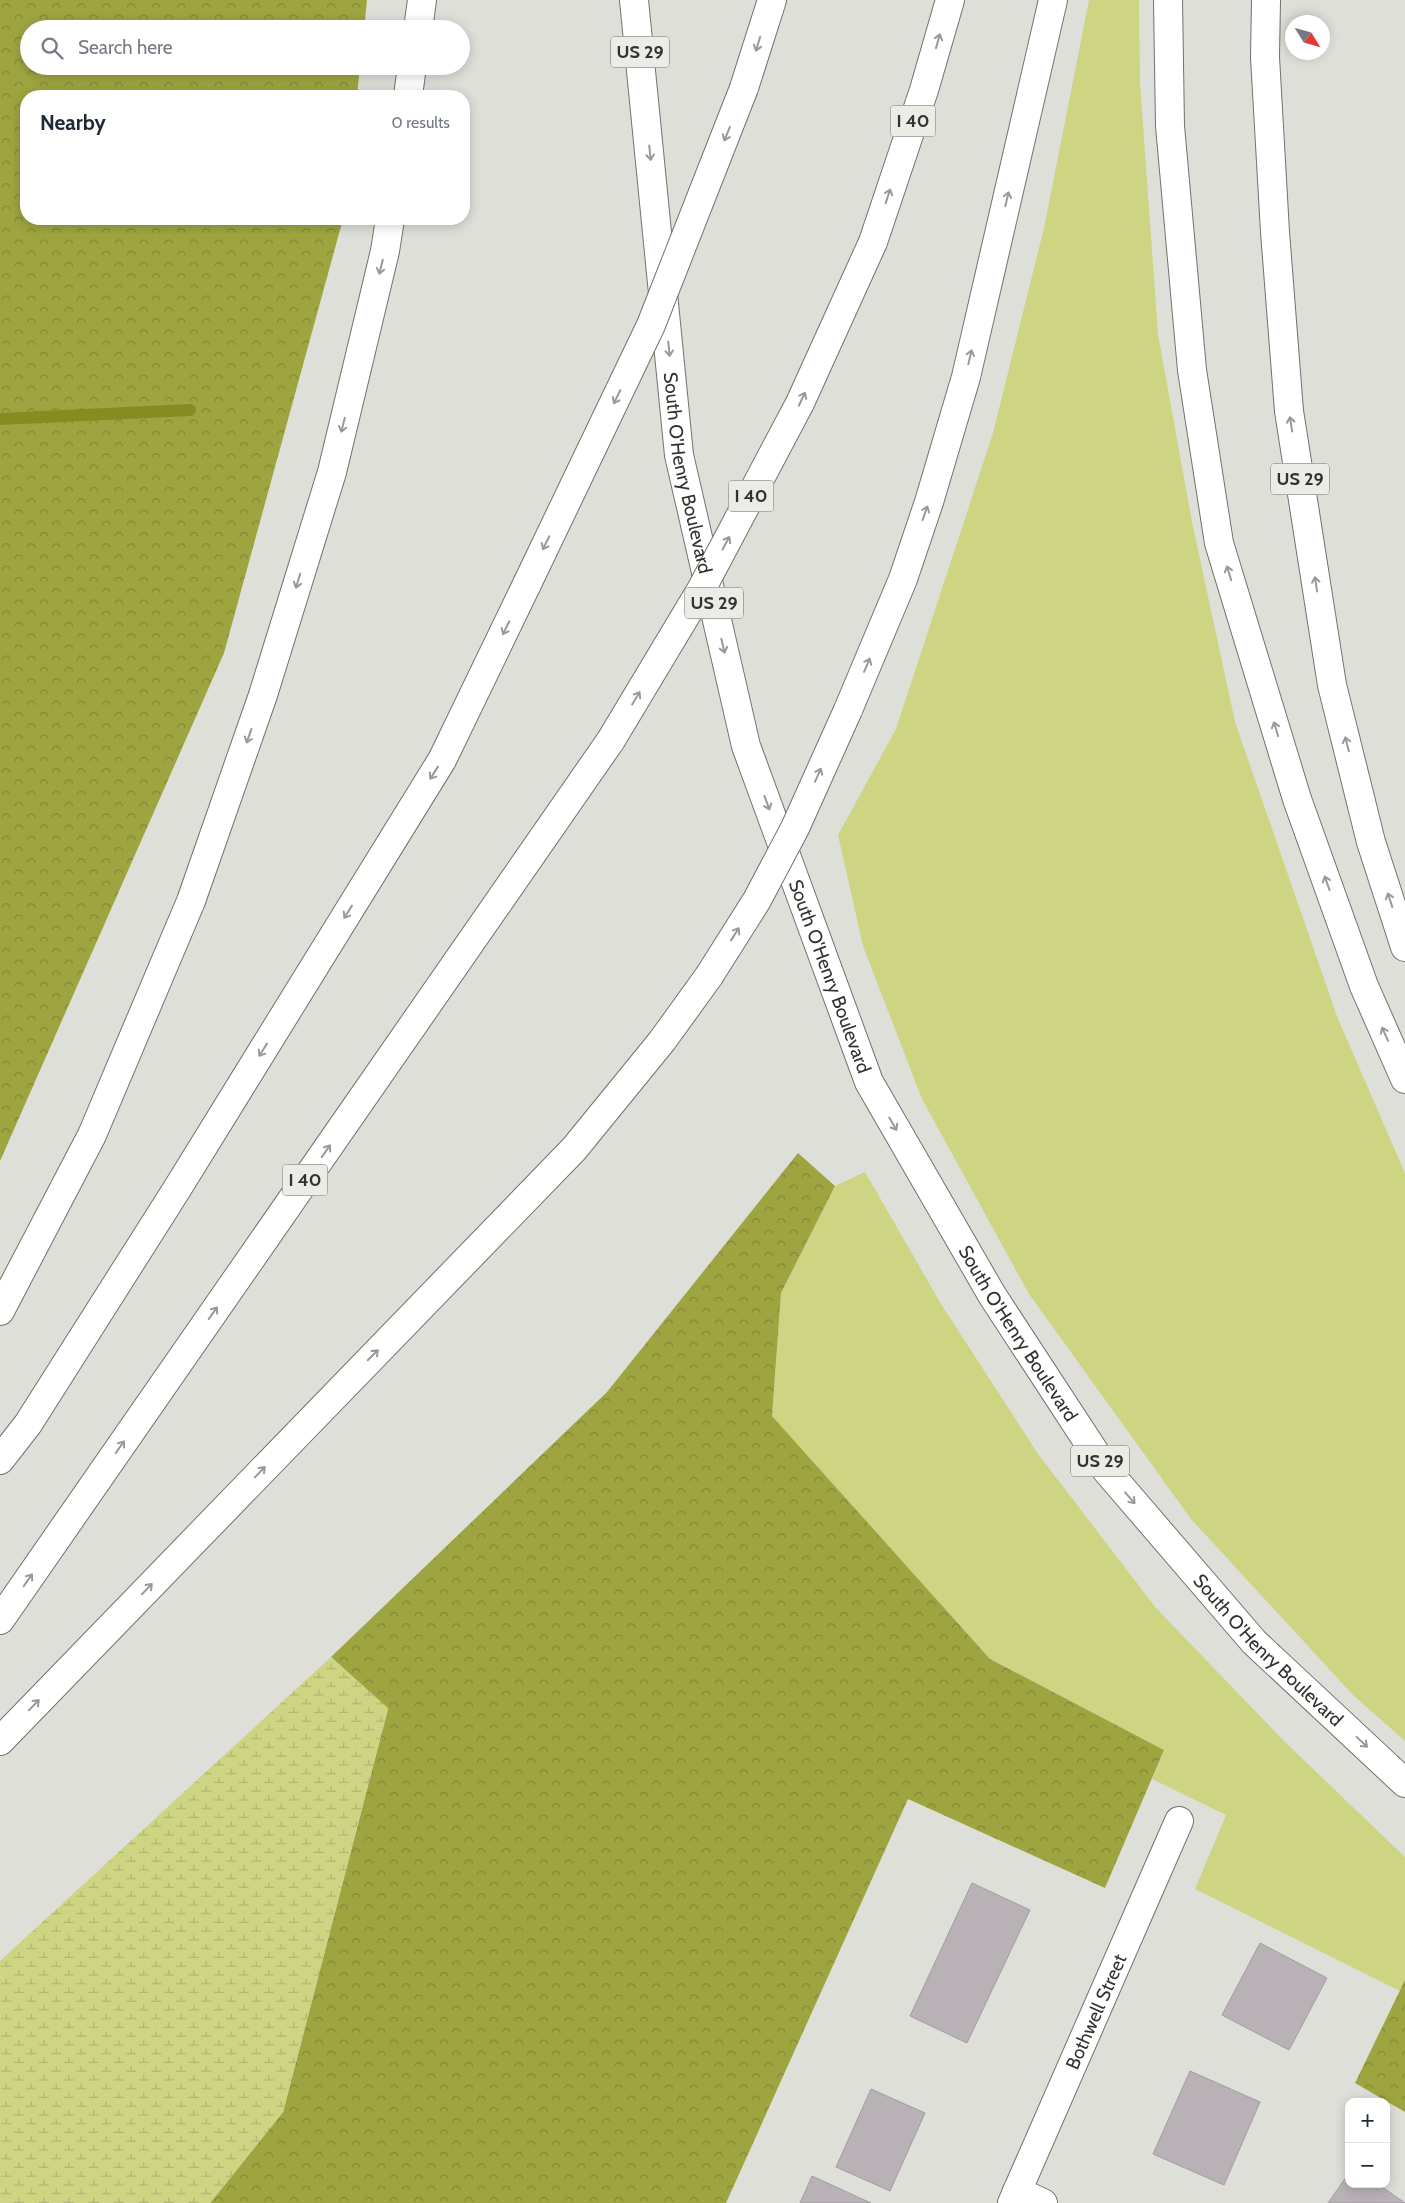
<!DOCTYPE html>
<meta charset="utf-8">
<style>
body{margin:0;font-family:Cabin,sans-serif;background:#f2f2f3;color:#1f2937}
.controls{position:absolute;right:15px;bottom:15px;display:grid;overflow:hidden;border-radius:10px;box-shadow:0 2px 12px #0003}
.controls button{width:45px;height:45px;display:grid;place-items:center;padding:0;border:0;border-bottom:1px solid #e0e1e3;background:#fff;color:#1f2937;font:25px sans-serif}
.compass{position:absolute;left:1285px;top:15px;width:45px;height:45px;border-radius:50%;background:#fff;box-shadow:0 2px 12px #0003;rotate:127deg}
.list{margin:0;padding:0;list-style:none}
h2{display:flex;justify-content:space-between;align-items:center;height:65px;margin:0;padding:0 20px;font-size:21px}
h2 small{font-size:16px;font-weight:400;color:#747a83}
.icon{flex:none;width:28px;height:28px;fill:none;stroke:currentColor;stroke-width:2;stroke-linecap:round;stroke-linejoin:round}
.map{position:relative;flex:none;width:1405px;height:2203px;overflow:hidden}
.search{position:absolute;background:#fff;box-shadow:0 2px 12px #0003;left:20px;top:20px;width:450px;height:55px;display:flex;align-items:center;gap:12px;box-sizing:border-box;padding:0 18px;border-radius:28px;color:#747a83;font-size:19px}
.panel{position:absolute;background:#fff;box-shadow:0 2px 12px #0003;left:20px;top:90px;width:450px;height:135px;border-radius:20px}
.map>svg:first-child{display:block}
</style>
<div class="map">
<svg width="1405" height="2203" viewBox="0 0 1405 2203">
<defs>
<pattern id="forest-crowns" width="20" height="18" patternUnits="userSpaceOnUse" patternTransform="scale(1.25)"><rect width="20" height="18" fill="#9ea540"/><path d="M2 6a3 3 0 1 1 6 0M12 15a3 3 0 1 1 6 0" fill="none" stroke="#818736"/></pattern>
<pattern id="wetland-marsh" width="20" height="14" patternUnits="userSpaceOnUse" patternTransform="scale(1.25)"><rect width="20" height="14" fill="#cdd482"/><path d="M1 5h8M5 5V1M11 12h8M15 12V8" fill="none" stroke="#b0b671"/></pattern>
</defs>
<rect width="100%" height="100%" fill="#dedfd8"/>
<g fill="#cdd482">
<polygon points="1089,0 1139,0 1140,83 1158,334 1192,522 1235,722 1338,1019 1405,1173 1405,1741 1353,1695 1191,1519 1029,1294 922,1099 863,946 838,835 896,729 993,433 1044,228"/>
<polygon points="865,1172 941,1304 1038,1454 1156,1608 1286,1743 1405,1857 1405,1980 1400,1991 1195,1889 1226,1815 1152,1779 1164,1750 990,1659 772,1416 781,1293 835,1186"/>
</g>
<g fill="url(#forest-crowns)">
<polygon points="0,0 367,0 364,29 29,29 29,66 360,66 357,96 26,96 26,219 343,219 224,653 0,1161"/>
<polygon points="798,1153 835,1186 781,1293 772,1416 990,1659 1164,1750 1105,1888 908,1799 726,2203 210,2203 283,2112 388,1709 331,1657 607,1392"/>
<polygon points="1405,1980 1405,2112 1355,2083"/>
</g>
<polygon fill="url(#wetland-marsh)" points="331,1657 388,1708 283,2112 210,2203 0,2203 0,1961"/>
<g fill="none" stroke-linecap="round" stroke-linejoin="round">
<polyline stroke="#868c22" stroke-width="12" points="0,419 190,410"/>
</g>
<g fill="#b8b2b6" stroke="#a29ca0">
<polygon points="972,1883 1030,1910 967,2043 910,2016"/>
<polygon points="1260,1943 1327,1978 1289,2050 1222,2015"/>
<polygon points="1190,2071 1260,2102 1224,2185 1153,2154"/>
<polygon points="871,2089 925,2113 890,2191 836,2167"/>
<polygon points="1349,2173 1349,2184 1378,2184 1405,2203 1328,2203"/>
<polygon points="812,2176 871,2203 800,2203"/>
</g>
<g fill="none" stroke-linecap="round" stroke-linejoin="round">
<g stroke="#71726d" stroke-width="30">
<g id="minor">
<polyline points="1017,2191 1043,2203"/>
<path id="s1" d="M1012 2203 1179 1821"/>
</g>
</g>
<g stroke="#71726d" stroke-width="30">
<g id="motorway">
<path id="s2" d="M634 0 679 455 746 746 869 1082 992 1295 1107 1471 1254 1642 1405 1783"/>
<polyline points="1168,0 1170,126 1192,370 1219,543 1297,799 1364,986 1405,1079"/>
<polyline points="1266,0 1265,57 1275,232 1289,411 1332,685 1371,842 1405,947"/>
<polyline points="418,29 422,0"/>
<polyline points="744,88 772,0"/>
<polyline points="408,96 412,66"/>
<polyline points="873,242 924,90 950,0"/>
<polyline points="848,710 903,579 929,502 966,377 1053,0"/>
<polyline points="0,1311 92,1135 191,901 263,695 332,472 385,251 390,219"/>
<polyline points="0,1460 28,1424 177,1189 442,760 527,584"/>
<polyline points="0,1620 611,740"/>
<polyline points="0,1741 574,1149 662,1041 709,976"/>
</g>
</g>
<use href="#minor" stroke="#fff" stroke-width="28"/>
<use href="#motorway" stroke="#fff" stroke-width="28"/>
<g stroke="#71726d" stroke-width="30" stroke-linecap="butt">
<g id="motorway-bridge">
<polyline points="527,584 651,325 744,88"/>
<polyline points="611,740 701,590 800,403 873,242"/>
<polyline points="709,976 757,900 795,828 848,710"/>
</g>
</g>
<use href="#motorway-bridge" stroke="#fff" stroke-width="28"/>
</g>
<defs><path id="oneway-shaft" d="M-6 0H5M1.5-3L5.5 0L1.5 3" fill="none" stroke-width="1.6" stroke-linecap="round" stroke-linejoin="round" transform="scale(1.25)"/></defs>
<g stroke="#989998">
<use href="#oneway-shaft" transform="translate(938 41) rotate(-74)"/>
<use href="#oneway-shaft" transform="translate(758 44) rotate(107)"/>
<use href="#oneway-shaft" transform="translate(727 134) rotate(112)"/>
<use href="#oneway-shaft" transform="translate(650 153) rotate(84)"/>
<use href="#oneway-shaft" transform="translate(888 196) rotate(-72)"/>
<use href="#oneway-shaft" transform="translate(1007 199) rotate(-77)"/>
<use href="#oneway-shaft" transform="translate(381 267) rotate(104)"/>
<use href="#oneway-shaft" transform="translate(669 349) rotate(84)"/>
<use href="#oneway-shaft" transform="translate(970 357) rotate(-77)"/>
<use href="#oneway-shaft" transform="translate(617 397) rotate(116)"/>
<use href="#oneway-shaft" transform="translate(802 399) rotate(-65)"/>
<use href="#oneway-shaft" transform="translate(1291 424) rotate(-99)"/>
<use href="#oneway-shaft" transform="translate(343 425) rotate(104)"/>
<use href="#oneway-shaft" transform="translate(925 513) rotate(-71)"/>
<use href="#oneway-shaft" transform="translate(546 543) rotate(116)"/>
<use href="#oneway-shaft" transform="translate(726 543) rotate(-62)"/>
<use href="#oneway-shaft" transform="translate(1229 573) rotate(-107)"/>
<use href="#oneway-shaft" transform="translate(298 581) rotate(107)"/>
<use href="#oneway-shaft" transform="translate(1316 584) rotate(-99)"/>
<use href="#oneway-shaft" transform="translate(506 628) rotate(116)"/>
<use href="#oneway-shaft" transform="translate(723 646) rotate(77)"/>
<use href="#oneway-shaft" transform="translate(867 665) rotate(-67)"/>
<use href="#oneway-shaft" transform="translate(636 698) rotate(-59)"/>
<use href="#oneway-shaft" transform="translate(1276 729) rotate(-107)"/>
<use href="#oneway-shaft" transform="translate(249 736) rotate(109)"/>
<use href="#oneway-shaft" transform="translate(1347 744) rotate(-104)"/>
<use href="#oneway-shaft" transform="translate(434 773) rotate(122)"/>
<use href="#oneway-shaft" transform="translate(818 775) rotate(-66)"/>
<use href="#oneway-shaft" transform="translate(767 803) rotate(70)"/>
<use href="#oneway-shaft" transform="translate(1327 883) rotate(-110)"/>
<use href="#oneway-shaft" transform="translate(1390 900) rotate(-108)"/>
<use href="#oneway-shaft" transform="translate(348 912) rotate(122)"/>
<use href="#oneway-shaft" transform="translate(735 934) rotate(-58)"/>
<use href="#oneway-shaft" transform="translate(1385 1034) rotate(-114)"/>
<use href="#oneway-shaft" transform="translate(263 1050) rotate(122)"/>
<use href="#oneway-shaft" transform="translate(893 1124) rotate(60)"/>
<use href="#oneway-shaft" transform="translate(326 1151) rotate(-55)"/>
<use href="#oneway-shaft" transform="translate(213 1313) rotate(-55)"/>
<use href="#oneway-shaft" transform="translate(373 1355) rotate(-45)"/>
<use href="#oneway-shaft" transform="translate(120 1447) rotate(-55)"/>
<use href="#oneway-shaft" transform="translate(260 1472) rotate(-46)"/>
<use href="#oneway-shaft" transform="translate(1130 1498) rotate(49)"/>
<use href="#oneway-shaft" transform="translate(28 1580) rotate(-55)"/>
<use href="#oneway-shaft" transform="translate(147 1589) rotate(-46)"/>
<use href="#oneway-shaft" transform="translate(34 1705) rotate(-46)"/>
<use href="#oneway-shaft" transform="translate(1362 1742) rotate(43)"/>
</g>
<g text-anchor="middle" stroke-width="4.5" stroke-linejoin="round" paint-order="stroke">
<g fill="#ebece6" stroke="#6a6a67" stroke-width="1">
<rect x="611" y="36.5" width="58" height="31" rx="4"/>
<rect x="890.5" y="105.5" width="45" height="31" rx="4"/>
<rect x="1271" y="463.5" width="58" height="31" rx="4"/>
<rect x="728.5" y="480.5" width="45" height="31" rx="4"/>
<rect x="685" y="587.5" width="58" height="31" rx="4"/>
<rect x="282.5" y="1164.5" width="45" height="31" rx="4"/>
<rect x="1071" y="1445.5" width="58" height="31" rx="4"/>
</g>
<g font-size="18" font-weight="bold" fill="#323330">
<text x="640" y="58">US 29</text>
<text x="913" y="127">I 40</text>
<text x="1300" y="485">US 29</text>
<text x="751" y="502">I 40</text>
<text x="714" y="609">US 29</text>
<text x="305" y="1186">I 40</text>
<text x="1100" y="1467">US 29</text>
</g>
<g font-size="19" fill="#323330" stroke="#ebece6">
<text dy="7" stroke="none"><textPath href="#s2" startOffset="476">South O'Henry Boulevard</textPath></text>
<text dy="7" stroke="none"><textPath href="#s2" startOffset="1001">South O'Henry Boulevard</textPath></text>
<text dy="7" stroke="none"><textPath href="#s2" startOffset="1406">South O'Henry Boulevard</textPath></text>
<text dy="7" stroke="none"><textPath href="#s2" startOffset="1811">South O'Henry Boulevard</textPath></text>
<text dy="7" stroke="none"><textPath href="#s1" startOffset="209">Bothwell Street</textPath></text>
</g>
</g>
</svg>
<div class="controls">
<button>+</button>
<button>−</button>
</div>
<svg class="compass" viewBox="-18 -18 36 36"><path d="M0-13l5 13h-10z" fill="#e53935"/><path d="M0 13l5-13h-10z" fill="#747a83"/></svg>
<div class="search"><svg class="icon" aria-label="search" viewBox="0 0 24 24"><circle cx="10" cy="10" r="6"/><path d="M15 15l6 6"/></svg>Search here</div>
<section class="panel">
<h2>Nearby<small>0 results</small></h2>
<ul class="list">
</ul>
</section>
</div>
